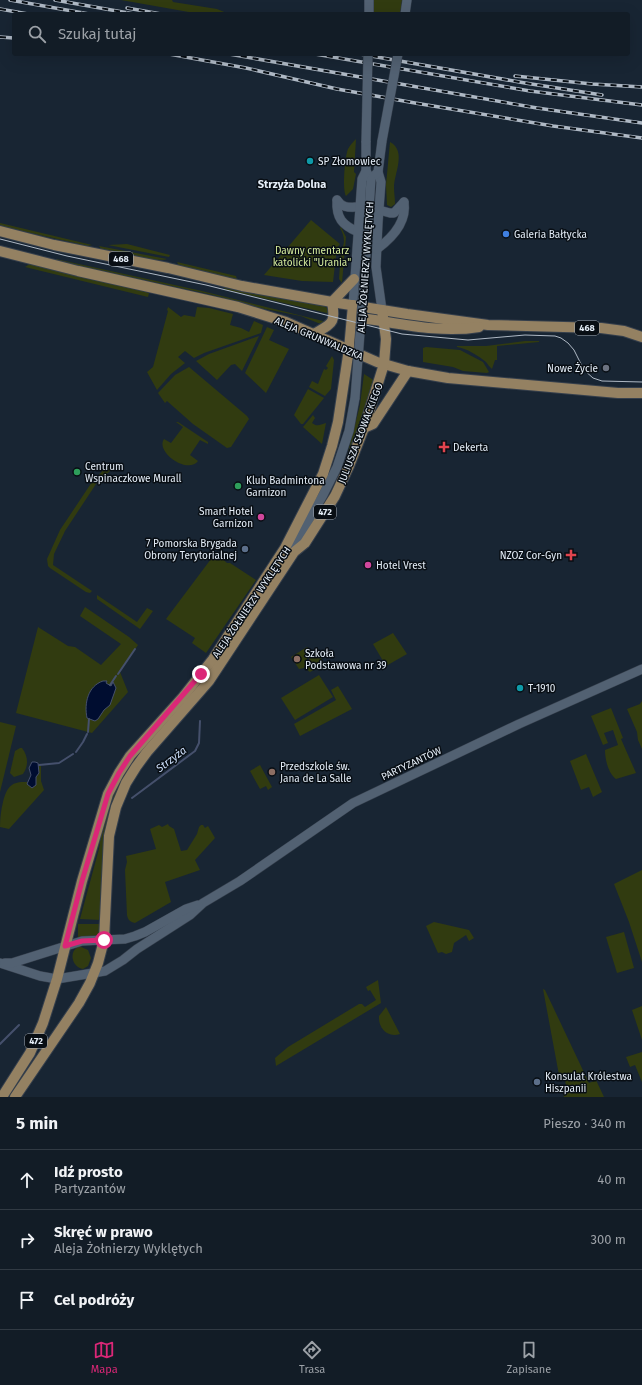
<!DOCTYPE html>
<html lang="pl">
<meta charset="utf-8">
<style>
body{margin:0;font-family:"Fira Sans",sans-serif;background:#1b252e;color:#f1f3f6}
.stop{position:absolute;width:12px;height:12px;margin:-9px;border:3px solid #db2777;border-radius:50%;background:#fff}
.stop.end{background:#db2777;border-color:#fff;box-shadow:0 1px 4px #0008}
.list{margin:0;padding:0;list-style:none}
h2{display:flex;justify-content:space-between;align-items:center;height:52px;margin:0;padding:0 16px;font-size:17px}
h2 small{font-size:13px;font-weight:400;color:#9ca1a7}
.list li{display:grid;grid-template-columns:26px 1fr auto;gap:12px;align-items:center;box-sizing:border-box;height:60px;padding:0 16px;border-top:1px solid #313a43}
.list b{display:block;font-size:15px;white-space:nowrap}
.list p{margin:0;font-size:13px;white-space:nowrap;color:#9ca1a7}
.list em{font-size:13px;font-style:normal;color:#9ca1a7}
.icon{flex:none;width:22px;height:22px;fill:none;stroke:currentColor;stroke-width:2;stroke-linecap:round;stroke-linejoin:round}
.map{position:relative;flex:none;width:642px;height:1097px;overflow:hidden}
.search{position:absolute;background:#121c26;box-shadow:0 4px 16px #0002;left:12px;right:12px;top:12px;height:44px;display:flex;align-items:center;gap:10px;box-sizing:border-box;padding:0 14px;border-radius:4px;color:#9ca1a7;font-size:15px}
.sheet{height:232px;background:#121c26}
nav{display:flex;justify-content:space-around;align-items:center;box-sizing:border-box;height:56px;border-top:1px solid #313a43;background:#121c26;font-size:11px;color:#9ca1a7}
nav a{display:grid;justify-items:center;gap:2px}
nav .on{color:#db2777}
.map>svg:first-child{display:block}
</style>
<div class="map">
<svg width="642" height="1097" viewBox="0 0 642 1097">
<rect width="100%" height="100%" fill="#182533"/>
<g fill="#313b10">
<polygon points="121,0 172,0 173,2 217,9 229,14 200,14"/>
<polygon points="374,0 402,0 400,14 373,14"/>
<path d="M356 139 354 172 356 174 353 189 346 196C342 189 345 156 348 149 350 145 353 142 356 139Z"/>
<path d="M390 142C407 151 394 174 394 187 394 193 395 198 395 204L391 207 387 205 386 185Z"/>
<polygon points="311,220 340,244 337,248 333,282 302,281 264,275"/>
<polygon points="0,223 92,245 88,246 0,226"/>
<path d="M341 227 346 237 342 283 339 279 341 250C346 243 344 235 340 228Z"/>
<polygon points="127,244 170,255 169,257 108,245"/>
<path d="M99 246 167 259C155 263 116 252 101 249Z"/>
<polygon points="56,259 202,291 327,322 322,324 318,323 301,316 260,308 213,295 56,261"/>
<polygon points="177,262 236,276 237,280 179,266"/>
<polygon points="30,264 146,292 149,293 148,297 25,267"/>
<polygon points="225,288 322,305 329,309 331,314 224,289"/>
<polygon points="168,307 181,317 184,315 195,317 197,307 209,308 233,314 230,325 241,328 249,332 254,321 263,325 261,333 204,353 194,358 185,351 178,357 185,363 171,374 157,390 147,372 153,367 168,311 167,310"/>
<polygon points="267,327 274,330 269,340 289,349 266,393 245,373"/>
<polygon points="259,336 242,371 235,364 231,365 217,380 196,361 209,354"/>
<path d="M525 341H539V342L497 346V360H495L492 369C490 367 488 365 486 362 479 356 466 348 457 347V346H486Z"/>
<polygon points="426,347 460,350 483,362 489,372 487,373 463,371 453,367 423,362 423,348"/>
<polygon points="332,356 334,360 331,389 325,396 309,387 312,381 318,384 324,369 326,370 328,368 326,366"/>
<polygon points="189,367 247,416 249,419 231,447 227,448 193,424 167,401 165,403 158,393 175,375"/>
<polygon points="364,374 375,381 347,456 360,405"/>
<polygon points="308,389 324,398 303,424 301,424 294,415"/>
<path d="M313 415 315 418 312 423C317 427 320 425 326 423L322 444 303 427Z"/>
<path d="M176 422H178L208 442V444L200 440 190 455 198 461C188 475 155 452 164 439L171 443 183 427Z"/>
<polygon points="109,464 112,465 111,470 96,484 65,531 54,554 53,565 92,591 90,593 86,592 50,568 48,566 47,559 60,530 92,482"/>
<polygon points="214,555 218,555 227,563 230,563 256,580 206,653 192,643 195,638 166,619"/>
<polygon points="97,595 137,622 147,608 153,611 140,629 97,599"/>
<polygon points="85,607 129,637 138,645 120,672 128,692 92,733 16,713 38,627 68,646 75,647 101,665 121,644 80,616"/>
<polygon points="393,633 407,654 386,666 373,644"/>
<polygon points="307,647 310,650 304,668 299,669 291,657"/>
<polygon points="317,650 324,664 310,672 306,669 312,651"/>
<polygon points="218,658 217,663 119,788 101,920 80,919 99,849 102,827 114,788 134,759"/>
<polygon points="319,675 333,697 295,720 281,698"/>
<polygon points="338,686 352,709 300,736 294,724 336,700 331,690"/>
<polygon points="642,701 642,749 638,740 637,732 627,709 640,704"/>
<path d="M611 708 623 738 621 739 636 773 616 779C608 773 605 759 605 750L618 745 613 730 604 733 608 743 603 745 591 716Z"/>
<polygon points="0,722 16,726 0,792"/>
<path d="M20 748H22C28 756 29 765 23 774L14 777 10 773 15 751Z"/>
<polygon points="586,754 602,792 593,797 589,787 581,790 570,761"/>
<polygon points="260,765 272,787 268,790 266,786 260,789 250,771"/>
<path d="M38 766H41V781L44 790 9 829 0 827C0 818 1 810 3 802 7 787 11 781 27 782L29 786 36 777 39 768Z"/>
<path d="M168 824 169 826 174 829 181 851 187 850 197 834 199 827 201 825H203L205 828 208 826 215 838 195 860 200 870 165 882 171 902 135 923C130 922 128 920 127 915L125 870 127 862 126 856 156 849 150 829 159 825 162 827Z"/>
<polygon points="642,870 642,962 629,922 614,884"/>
<polygon points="434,922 469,930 474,938 469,941 466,935 454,943 452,952 446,954 442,952 438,953 426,926"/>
<polygon points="78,924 100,924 99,935 79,938 78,937"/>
<polygon points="624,932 634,968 617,973 606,937"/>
<path d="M79 946 88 950 91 958 88 966 83 969C72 967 68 952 79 946Z"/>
<polygon points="378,980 381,1003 276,1066 275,1058 288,1047 359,1004 362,1004 365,1007 376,1000 370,990 368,991 366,987"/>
<polygon points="543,989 545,990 589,1083 596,1080 604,1097 564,1097 563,1093 567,1091 564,1075 559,1075"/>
<polygon points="642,1006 642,1040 632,1010"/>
<path d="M386 1007 400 1034C387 1038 378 1028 379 1016Z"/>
<polygon points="642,1052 642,1082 635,1065 630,1067 626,1057"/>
</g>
<g fill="#000d30" stroke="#45506c">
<path d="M103 681H107L106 683 111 686 113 682 116 688 110 705 104 710 98 719 95 721 87 718C84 703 88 686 103 681Z"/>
<polygon points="32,762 35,762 38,763 39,773 36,777 36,785 32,788 27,784 31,775 29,768"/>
</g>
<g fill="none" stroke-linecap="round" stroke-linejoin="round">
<g stroke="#45506c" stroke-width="2">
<polyline points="118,674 135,649"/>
<polyline points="110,685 116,676"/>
<polyline points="88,732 89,719"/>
<polyline points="76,752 83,742 87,734"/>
<polyline points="39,765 59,763 73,754"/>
<polyline points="132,798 195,751 199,743 200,721"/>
<polyline points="0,1044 19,1025"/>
</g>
<g stroke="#353f4c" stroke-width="10">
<g id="secondary">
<polyline points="369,14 369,0"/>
<polyline points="405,14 407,0"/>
<polyline points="378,172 381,182 378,223 376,267 382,310"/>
<polyline points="375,175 378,172 382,141"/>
<path d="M337 200C336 218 342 225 358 232"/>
<path d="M337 200C343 209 350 207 360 207"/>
<polyline points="379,210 390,213 394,213 404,202"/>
<path d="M377 249C392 238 407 222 404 202"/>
<polyline points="365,268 371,180 366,171 366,141"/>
<polyline points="353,305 362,179 366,171"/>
<polyline points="294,552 300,535 323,495 337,467 349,431 355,398"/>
<polyline points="0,963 40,976 57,979 105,971 123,960 137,949 190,915 203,903 240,881 353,803 519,724 642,669"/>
<polyline points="5,963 12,963 82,941 125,939 135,936 145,932 186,909 198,905"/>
</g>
</g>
<g stroke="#353f4c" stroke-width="12">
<g id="primary">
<polyline points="0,231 54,245 168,268 242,286 332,302 407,314 488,325 601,328 624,331 642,337"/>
<polyline points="0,251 78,271 238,307 286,322 377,362 408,371 448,378 618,393 642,393"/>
<path d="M354 317C395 322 437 334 479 327"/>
<path d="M314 334C332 323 336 324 332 302L354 279"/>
<polyline points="364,428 373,424 408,371"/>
<polyline points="2,1097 30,1053 43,1023 57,979 82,881 108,794 119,773 130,756 183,697 213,659 285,548 323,474 332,446 338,422 349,349 353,305"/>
<polyline points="15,1097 79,1003 90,983 98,963 104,940 109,836 116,807 126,783 136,767 147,752 209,681 294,552 305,543 335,496 349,466 364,428 384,364 386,339 382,310"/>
</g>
</g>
<use href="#secondary" stroke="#526172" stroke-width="9"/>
<use href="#primary" stroke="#948162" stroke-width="10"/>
<polyline stroke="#aeb8c4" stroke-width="1" points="0,239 67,256 206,285 402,334 468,340 525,335 555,336 561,338 568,343 574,350 584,370 593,378 602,381 642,382"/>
<g stroke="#aeb8c4" stroke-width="3.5">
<g id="rail">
<polyline points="10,0 89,14"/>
<polyline points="55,0 134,14"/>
<polyline points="127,8 161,14"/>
<polyline points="0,9 28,14"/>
<polyline points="0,37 14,38"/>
<polyline points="169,54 246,68 337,89 415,103 553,126 642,138"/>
<polyline points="229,54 537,108 642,123"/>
<polyline points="315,54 530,91 642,105"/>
<polyline points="360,54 525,83 602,95"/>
<polyline points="515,76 592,84 642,87"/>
</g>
</g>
<use href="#rail" stroke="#080e14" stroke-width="2" stroke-dasharray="6" stroke-linecap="butt"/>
<g stroke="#353f4c" stroke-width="10" stroke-linecap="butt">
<g id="secondary-bridge">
<polyline points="366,141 368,54"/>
<polyline points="382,141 398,54"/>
<polyline points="355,398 365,268"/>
</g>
</g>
<use href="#secondary-bridge" stroke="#526172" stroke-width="9"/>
</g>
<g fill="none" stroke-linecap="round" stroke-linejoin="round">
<polyline stroke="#db2777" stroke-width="5" points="104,940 82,941 65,946 82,881 108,794 119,773 130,756 201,674"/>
</g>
<g fill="#0f9aa8" stroke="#080e14" stroke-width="1.5">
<circle cx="310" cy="161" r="4"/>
<circle cx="520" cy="688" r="4"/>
</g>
<circle fill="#3f7fe0" stroke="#080e14" stroke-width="1.5" cx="506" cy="234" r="4"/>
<circle fill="#6b7280" stroke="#080e14" stroke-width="1.5" cx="606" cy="368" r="4"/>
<g fill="#e0444e" stroke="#080e14" stroke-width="1.5">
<path d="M442 441h4v4h4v4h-4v4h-4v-4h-4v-4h4z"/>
<path d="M569 549h4v4h4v4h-4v4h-4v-4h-4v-4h4z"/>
</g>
<g fill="#2e9e5b" stroke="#080e14" stroke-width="1.5">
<circle cx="77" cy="472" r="4"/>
<circle cx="238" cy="486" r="4"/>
</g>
<g fill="#d1479c" stroke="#080e14" stroke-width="1.5">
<circle cx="261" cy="517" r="4"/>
<circle cx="368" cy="565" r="4"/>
</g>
<g fill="#5c6f8a" stroke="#080e14" stroke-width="1.5">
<circle cx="245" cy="549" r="4"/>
<circle cx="537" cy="1082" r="4"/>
</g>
<g fill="#8d6e63" stroke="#080e14" stroke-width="1.5">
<circle cx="297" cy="659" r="4"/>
<circle cx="272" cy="772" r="4"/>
</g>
<g text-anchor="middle" stroke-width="3" stroke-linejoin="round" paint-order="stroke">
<g fill="#080e14" stroke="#a3abb4" stroke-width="1">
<rect x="109" y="252" width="24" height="14" rx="3"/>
<rect x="575" y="321" width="24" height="14" rx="3"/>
<rect x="314" y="505" width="22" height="14" rx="3"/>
<rect x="25" y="1034" width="22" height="14" rx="3"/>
</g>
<g font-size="9" font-weight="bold" fill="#e5eef8">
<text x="121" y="262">468</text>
<text x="587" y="331">468</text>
<text x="325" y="515">472</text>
<text x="36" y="1044">472</text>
</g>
<g font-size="10" fill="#e5eef8" stroke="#080e14" text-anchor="start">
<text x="318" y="165">SP Złomowiec</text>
<text x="514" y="238">Galeria Bałtycka</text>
<text x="598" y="372" text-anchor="end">Nowe Życie</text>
<text x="453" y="451">Dekerta</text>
<text x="85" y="470">Centrum<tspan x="85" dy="12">Wspinaczkowe Murall</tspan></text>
<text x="246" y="484">Klub Badmintona<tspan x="246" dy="12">Garnizon</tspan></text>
<text x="253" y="515" text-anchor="end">Smart Hotel<tspan x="253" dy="12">Garnizon</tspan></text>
<text x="237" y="547" text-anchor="end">7 Pomorska Brygada<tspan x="237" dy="12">Obrony Terytorialnej</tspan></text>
<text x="562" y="559" text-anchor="end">NZOZ Cor-Gyn</text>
<text x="376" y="569">Hotel Vrest</text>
<text x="305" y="657">Szkoła<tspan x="305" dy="12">Podstawowa nr 39</tspan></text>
<text x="528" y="692">T-1910</text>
<text x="280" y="770">Przedszkole św.<tspan x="280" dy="12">Jana de La Salle</tspan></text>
<text x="545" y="1080">Konsulat Królestwa<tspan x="545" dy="12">Hiszpanii</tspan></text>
</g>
<g font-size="10" fill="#d5eb9c" stroke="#080e14">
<text x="312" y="254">Dawny cmentarz<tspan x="312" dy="12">katolicki "Urania"</tspan></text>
</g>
<g font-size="10" fill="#e5eef8" stroke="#080e14">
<text transform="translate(365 267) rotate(-86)" y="4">ALEJA ŻOŁNIERZY WYKLĘTYCH</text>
<text transform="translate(319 338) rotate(23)" y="4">ALEJA GRUNWALDZKA</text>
<text transform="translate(360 433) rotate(-69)" y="4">JULIUSZA SŁOWACKIEGO</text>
<text transform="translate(251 602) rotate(-56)" y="4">ALEJA ŻOŁNIERZY WYKLĘTYCH</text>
<text transform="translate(411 763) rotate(-25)" y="4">PARTYZANTÓW</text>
</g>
<g font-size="11" font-weight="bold" fill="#e5eef8" stroke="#080e14">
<text x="292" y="188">Strzyża Dolna</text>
</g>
<g font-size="11" font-style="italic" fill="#cbddf8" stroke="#080e14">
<text transform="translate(171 759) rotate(-37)" y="4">Strzyża</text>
</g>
</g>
</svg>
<div class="stop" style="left:104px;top:940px"></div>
<div class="stop end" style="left:201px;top:674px"></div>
<div class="search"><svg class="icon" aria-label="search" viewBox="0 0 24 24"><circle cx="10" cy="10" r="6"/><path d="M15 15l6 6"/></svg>Szukaj tutaj</div>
</div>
<section class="sheet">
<h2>5 min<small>Pieszo · 340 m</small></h2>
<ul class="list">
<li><svg class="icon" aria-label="ahead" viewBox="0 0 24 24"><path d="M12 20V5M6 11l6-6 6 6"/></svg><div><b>Idź prosto</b><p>Partyzantów</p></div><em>40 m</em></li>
<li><svg class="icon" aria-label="right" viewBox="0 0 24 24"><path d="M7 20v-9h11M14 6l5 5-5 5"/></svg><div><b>Skręć w prawo</b><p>Aleja Żołnierzy Wyklętych</p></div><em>300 m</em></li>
<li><svg class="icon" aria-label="arrive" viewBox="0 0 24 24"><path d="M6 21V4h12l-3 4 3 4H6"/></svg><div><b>Cel podróży</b></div></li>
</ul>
</section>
<nav>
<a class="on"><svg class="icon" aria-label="map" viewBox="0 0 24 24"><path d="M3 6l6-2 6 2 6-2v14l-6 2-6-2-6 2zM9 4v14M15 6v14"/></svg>Mapa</a>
<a><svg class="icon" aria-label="directions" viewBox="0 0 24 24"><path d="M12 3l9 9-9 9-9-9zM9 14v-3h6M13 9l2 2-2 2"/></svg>Trasa</a>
<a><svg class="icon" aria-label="saved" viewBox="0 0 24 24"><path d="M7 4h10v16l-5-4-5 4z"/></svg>Zapisane</a>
</nav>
